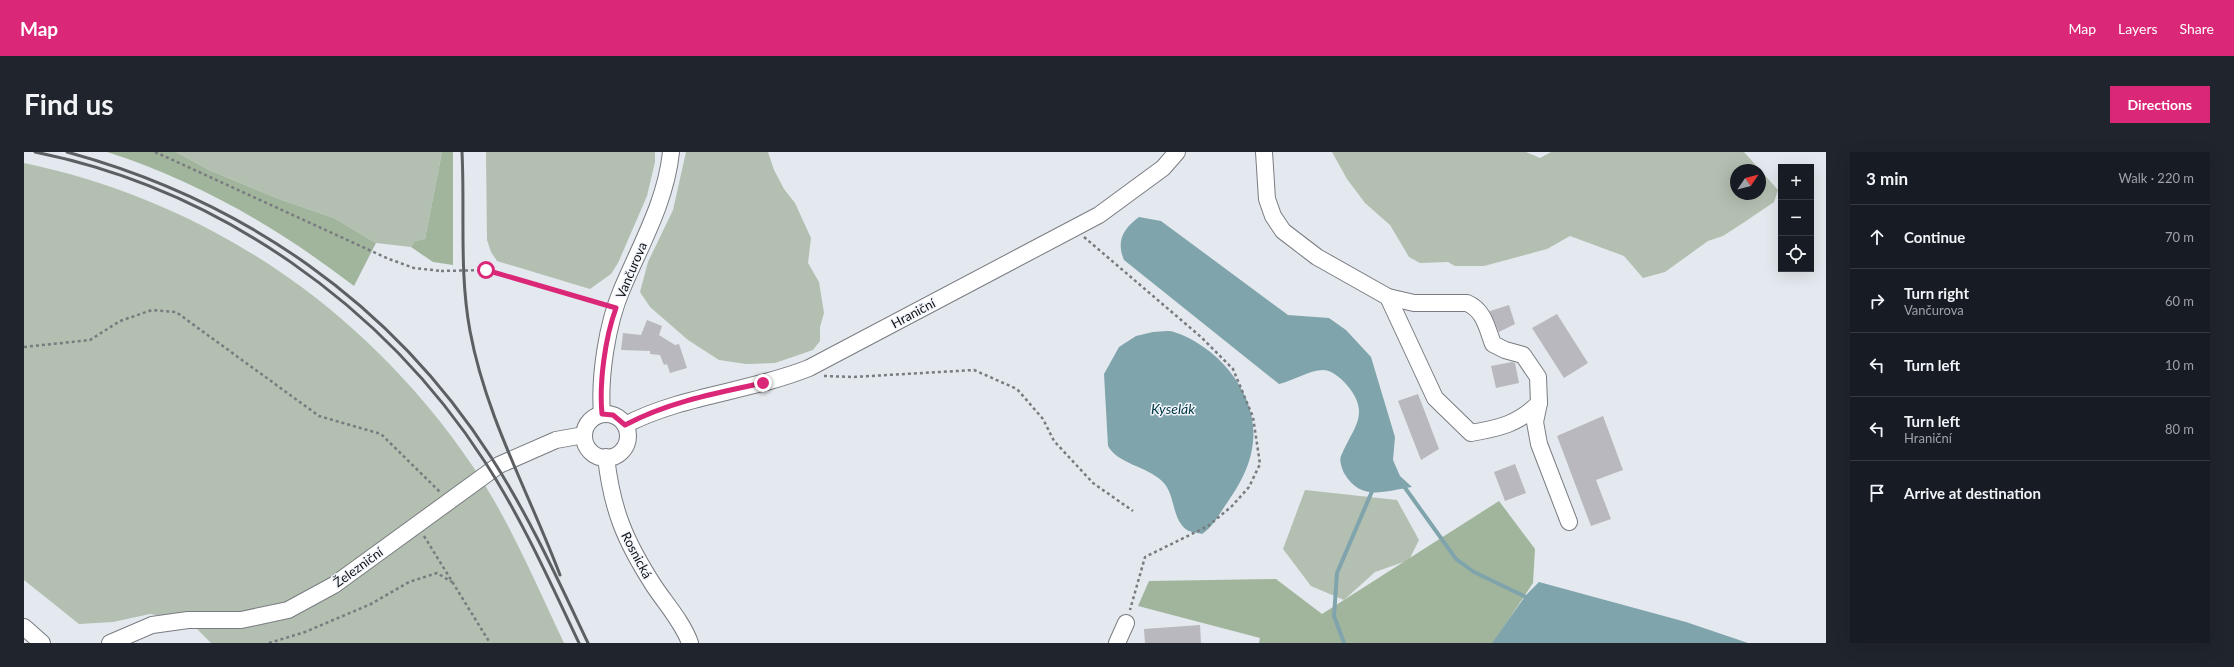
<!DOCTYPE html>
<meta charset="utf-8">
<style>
body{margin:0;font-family:Lato,sans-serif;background:#20242c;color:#f1f3f6}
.controls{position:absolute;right:12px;top:12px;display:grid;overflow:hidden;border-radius:0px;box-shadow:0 4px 16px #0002}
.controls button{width:36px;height:36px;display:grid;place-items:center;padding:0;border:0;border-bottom:1px solid #363941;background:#171b24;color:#f1f3f6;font:20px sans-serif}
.compass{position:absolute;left:1706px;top:12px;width:36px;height:36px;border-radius:50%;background:#171b24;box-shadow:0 4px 16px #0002;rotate:55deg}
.stop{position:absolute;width:12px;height:12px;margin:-9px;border:3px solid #db2777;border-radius:50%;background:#fff}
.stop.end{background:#db2777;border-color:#fff;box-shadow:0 1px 4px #0008}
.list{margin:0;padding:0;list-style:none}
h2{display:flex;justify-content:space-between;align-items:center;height:52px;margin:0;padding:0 16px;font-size:17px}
h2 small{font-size:13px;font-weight:400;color:#9ea1a6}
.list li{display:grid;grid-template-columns:26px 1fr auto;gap:12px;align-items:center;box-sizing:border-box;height:64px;padding:0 16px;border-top:1px solid #363941}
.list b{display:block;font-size:15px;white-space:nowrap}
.list p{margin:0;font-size:13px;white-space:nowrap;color:#9ea1a6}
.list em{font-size:13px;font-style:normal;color:#9ea1a6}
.icon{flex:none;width:22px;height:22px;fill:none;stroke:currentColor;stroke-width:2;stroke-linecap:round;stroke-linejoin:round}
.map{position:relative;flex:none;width:1802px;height:491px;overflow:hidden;border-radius:0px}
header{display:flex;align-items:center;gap:24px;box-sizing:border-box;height:56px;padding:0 20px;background:#db2777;color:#fff}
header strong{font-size:19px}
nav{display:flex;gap:22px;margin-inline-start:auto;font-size:14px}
.intro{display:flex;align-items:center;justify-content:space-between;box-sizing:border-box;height:96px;padding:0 24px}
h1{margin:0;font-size:28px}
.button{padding:10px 18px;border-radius:0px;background:#db2777;color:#fff;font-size:14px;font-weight:700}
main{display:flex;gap:24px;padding:0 24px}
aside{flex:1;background:#171b24;border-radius:0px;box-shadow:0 4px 16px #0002}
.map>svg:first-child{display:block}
</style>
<header>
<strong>Map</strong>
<nav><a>Map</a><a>Layers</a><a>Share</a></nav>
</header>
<div class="intro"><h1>Find us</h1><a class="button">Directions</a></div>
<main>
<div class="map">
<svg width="1802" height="491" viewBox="0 0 1802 491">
<rect width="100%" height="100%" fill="#e4e9ef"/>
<g fill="#b3bfb0" fill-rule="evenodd">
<polygon points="152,0 418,0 401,87 391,89 387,95 352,91 310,66 255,47 185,18"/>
<polygon points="462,0 631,0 631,10 623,44 594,111 587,122 566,137 473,109 467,100 463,88"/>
<polygon points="662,0 744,0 750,18 760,37 771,51 787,86 784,111 795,130 800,161 796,175 796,189 789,198 751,211 722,212 695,208 664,188 626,155 616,140 624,110 649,58"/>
<path d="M1308 0H1502L1516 6 1527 0H1720L1754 38 1750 50 1719 71 1699 84 1684 89 1641 120 1619 126 1600 104 1546 84 1523 97 1460 114H1431L1424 110 1396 111 1385 105 1366 73 1341 51 1323 27ZM1712 18H1736V42H1712Z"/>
<path d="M0 11C186 50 343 158 450 316 486 370 512 432 540 491H187L164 468 126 462 89 470 55 472 0 428Z"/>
<polygon points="1281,338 1373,348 1395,388 1385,408 1351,420 1320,448 1287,434 1259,397"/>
</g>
<g fill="#a1b59d">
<path d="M83 0H152L185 18 255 47 310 66 352 91 330 134C254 76 174 29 83 0Z"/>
<polygon points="418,0 429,0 429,113 409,110 387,95 391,89 401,87"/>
<polygon points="1475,349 1511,397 1509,431 1469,491 1235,491 1236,486 1114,454 1125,429 1252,427 1298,462"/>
</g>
<g fill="#80a4ac">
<path d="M1115 65 1137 69 1264 163 1305 166 1322 178 1347 205 1371 285 1369 308 1376 324 1388 335C1360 339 1337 350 1320 321 1318 317 1315 308 1317 304 1329 275 1348 262 1322 232 1317 226 1307 218 1299 218 1285 218 1269 229 1255 232L1100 108C1092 89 1099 77 1115 65Z"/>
<path d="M1129 180C1135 180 1144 178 1150 180 1196 195 1238 246 1228 297 1225 316 1214 335 1203 351 1195 362 1189 375 1178 382 1174 381 1166 380 1163 378 1147 367 1152 342 1138 329 1122 314 1094 312 1084 294L1080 222 1095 195 1112 184Z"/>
<polygon points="1515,430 1662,470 1724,491 1468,491 1502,443"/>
</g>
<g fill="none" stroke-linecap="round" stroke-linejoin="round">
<g stroke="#80a4ac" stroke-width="4">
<polyline points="1379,333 1432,407 1450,420 1506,447"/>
<polyline points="1320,491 1310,464 1313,421 1349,337"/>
</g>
</g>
<g fill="#b8b8be">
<polygon points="1485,153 1491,172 1475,180 1466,159"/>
<polygon points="1533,162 1564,211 1540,226 1508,176"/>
<polygon points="623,168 638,174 635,183 651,193 655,192 663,216 646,221 643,212 640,213 636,203 626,202 626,199 597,198 599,181 617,183"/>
<polygon points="1488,210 1491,211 1495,231 1472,236 1467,214"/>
<polygon points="1394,242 1415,297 1397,308 1374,249"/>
<polygon points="1579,264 1599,318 1572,328 1587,367 1567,374 1533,284"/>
<polygon points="1491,312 1502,341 1481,349 1470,320"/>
<polygon points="1176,473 1177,491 1121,491 1120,477"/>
</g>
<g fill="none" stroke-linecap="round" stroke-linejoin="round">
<g stroke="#797c82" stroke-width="18">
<g id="minor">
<path d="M1240 0 1243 47 1249 64 1259 79 1293 105 1364 145 1390 151H1443C1460 158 1463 176 1469 192L1481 198 1499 203 1514 225 1515 251 1511 270 1515 292 1545 370"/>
<path d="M1364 145 1411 246 1447 281C1476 276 1494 272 1515 251"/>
<path d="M578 262C575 225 583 172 598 137 617 92 642 49 647 0"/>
<circle cx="582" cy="284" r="22"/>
<path d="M601 273C659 243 725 240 785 216L1075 63 1139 16 1153 0"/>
<path d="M582 305C588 358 601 389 630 434 642 452 659 471 666 491"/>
<polyline points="0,475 18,491"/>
<polyline points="86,491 128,473 164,468 217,468 264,458 310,433 475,313 532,288 560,283"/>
<polyline points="1093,491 1102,471"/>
</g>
</g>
<g stroke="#787b7f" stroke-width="2.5" stroke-dasharray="3 3" stroke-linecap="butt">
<polyline points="131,0 365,107 390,116 417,119"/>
<polyline points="1060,85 1177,185 1209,217 1229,265 1236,312 1225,335 1208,354 1184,374 1121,405 1106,458"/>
<polyline points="462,118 579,152"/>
<polyline points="0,195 66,188 96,169 128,158 152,160 295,264 357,282 416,340"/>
<polyline points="800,224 829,225 950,218 993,237 1019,267 1030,289 1069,331 1109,359"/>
<polyline points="400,384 466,491"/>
<polyline points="245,491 281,480 347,452 385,430 413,421 428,430"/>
</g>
<use href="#minor" stroke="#fff" stroke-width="16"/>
<g stroke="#5d6063" stroke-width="3">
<path d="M11 0C195 37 360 154 461 310 498 367 526 430 555 491"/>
<path d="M43 0C219 48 368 151 467 305 505 364 534 428 564 491"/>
<path d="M438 0C441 59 435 120 446 179 462 265 505 341 536 423"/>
</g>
<polyline stroke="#787b7f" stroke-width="2.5" stroke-dasharray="3 3" stroke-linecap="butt" points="417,119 462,118"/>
</g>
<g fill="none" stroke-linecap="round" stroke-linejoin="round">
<path stroke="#db2777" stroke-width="5" d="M462 118 592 156C581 186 575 231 578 262L589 263 601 273C644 250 692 241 739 231"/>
</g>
<g text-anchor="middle" stroke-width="3" stroke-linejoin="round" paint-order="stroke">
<g font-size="13" fill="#0f1012" stroke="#f2f6fc">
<text transform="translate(607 118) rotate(-67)" y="5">Vančurova</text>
<text transform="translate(889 161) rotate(-28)" y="5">Hraniční</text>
<text transform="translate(613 403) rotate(62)" y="5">Rosnická</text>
<text transform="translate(334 415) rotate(-36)" y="5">Železniční</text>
</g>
<g font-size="14" font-style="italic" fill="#003842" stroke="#f2f6fc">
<text x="1149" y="262">Kyselák</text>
</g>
</g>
</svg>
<div class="controls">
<button>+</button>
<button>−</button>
<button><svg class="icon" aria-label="locate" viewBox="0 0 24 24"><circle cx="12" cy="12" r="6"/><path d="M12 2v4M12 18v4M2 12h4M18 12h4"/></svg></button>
</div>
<svg class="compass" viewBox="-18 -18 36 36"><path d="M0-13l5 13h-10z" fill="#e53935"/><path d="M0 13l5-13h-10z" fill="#9ea1a6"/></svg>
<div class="stop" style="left:462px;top:118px"></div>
<div class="stop end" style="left:739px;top:231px"></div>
</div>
<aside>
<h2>3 min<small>Walk · 220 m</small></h2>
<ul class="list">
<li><svg class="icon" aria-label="ahead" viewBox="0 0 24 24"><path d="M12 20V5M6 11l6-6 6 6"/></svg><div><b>Continue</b></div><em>70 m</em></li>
<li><svg class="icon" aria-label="right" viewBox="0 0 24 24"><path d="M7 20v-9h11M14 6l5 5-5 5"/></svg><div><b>Turn right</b><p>Vančurova</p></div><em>60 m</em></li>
<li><svg class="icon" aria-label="left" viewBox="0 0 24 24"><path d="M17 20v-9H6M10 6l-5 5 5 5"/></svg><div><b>Turn left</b></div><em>10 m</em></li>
<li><svg class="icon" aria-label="left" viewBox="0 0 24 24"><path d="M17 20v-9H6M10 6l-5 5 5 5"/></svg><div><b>Turn left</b><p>Hraniční</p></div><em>80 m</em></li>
<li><svg class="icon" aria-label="arrive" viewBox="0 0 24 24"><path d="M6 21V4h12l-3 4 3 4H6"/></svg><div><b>Arrive at destination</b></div></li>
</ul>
</aside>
</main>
